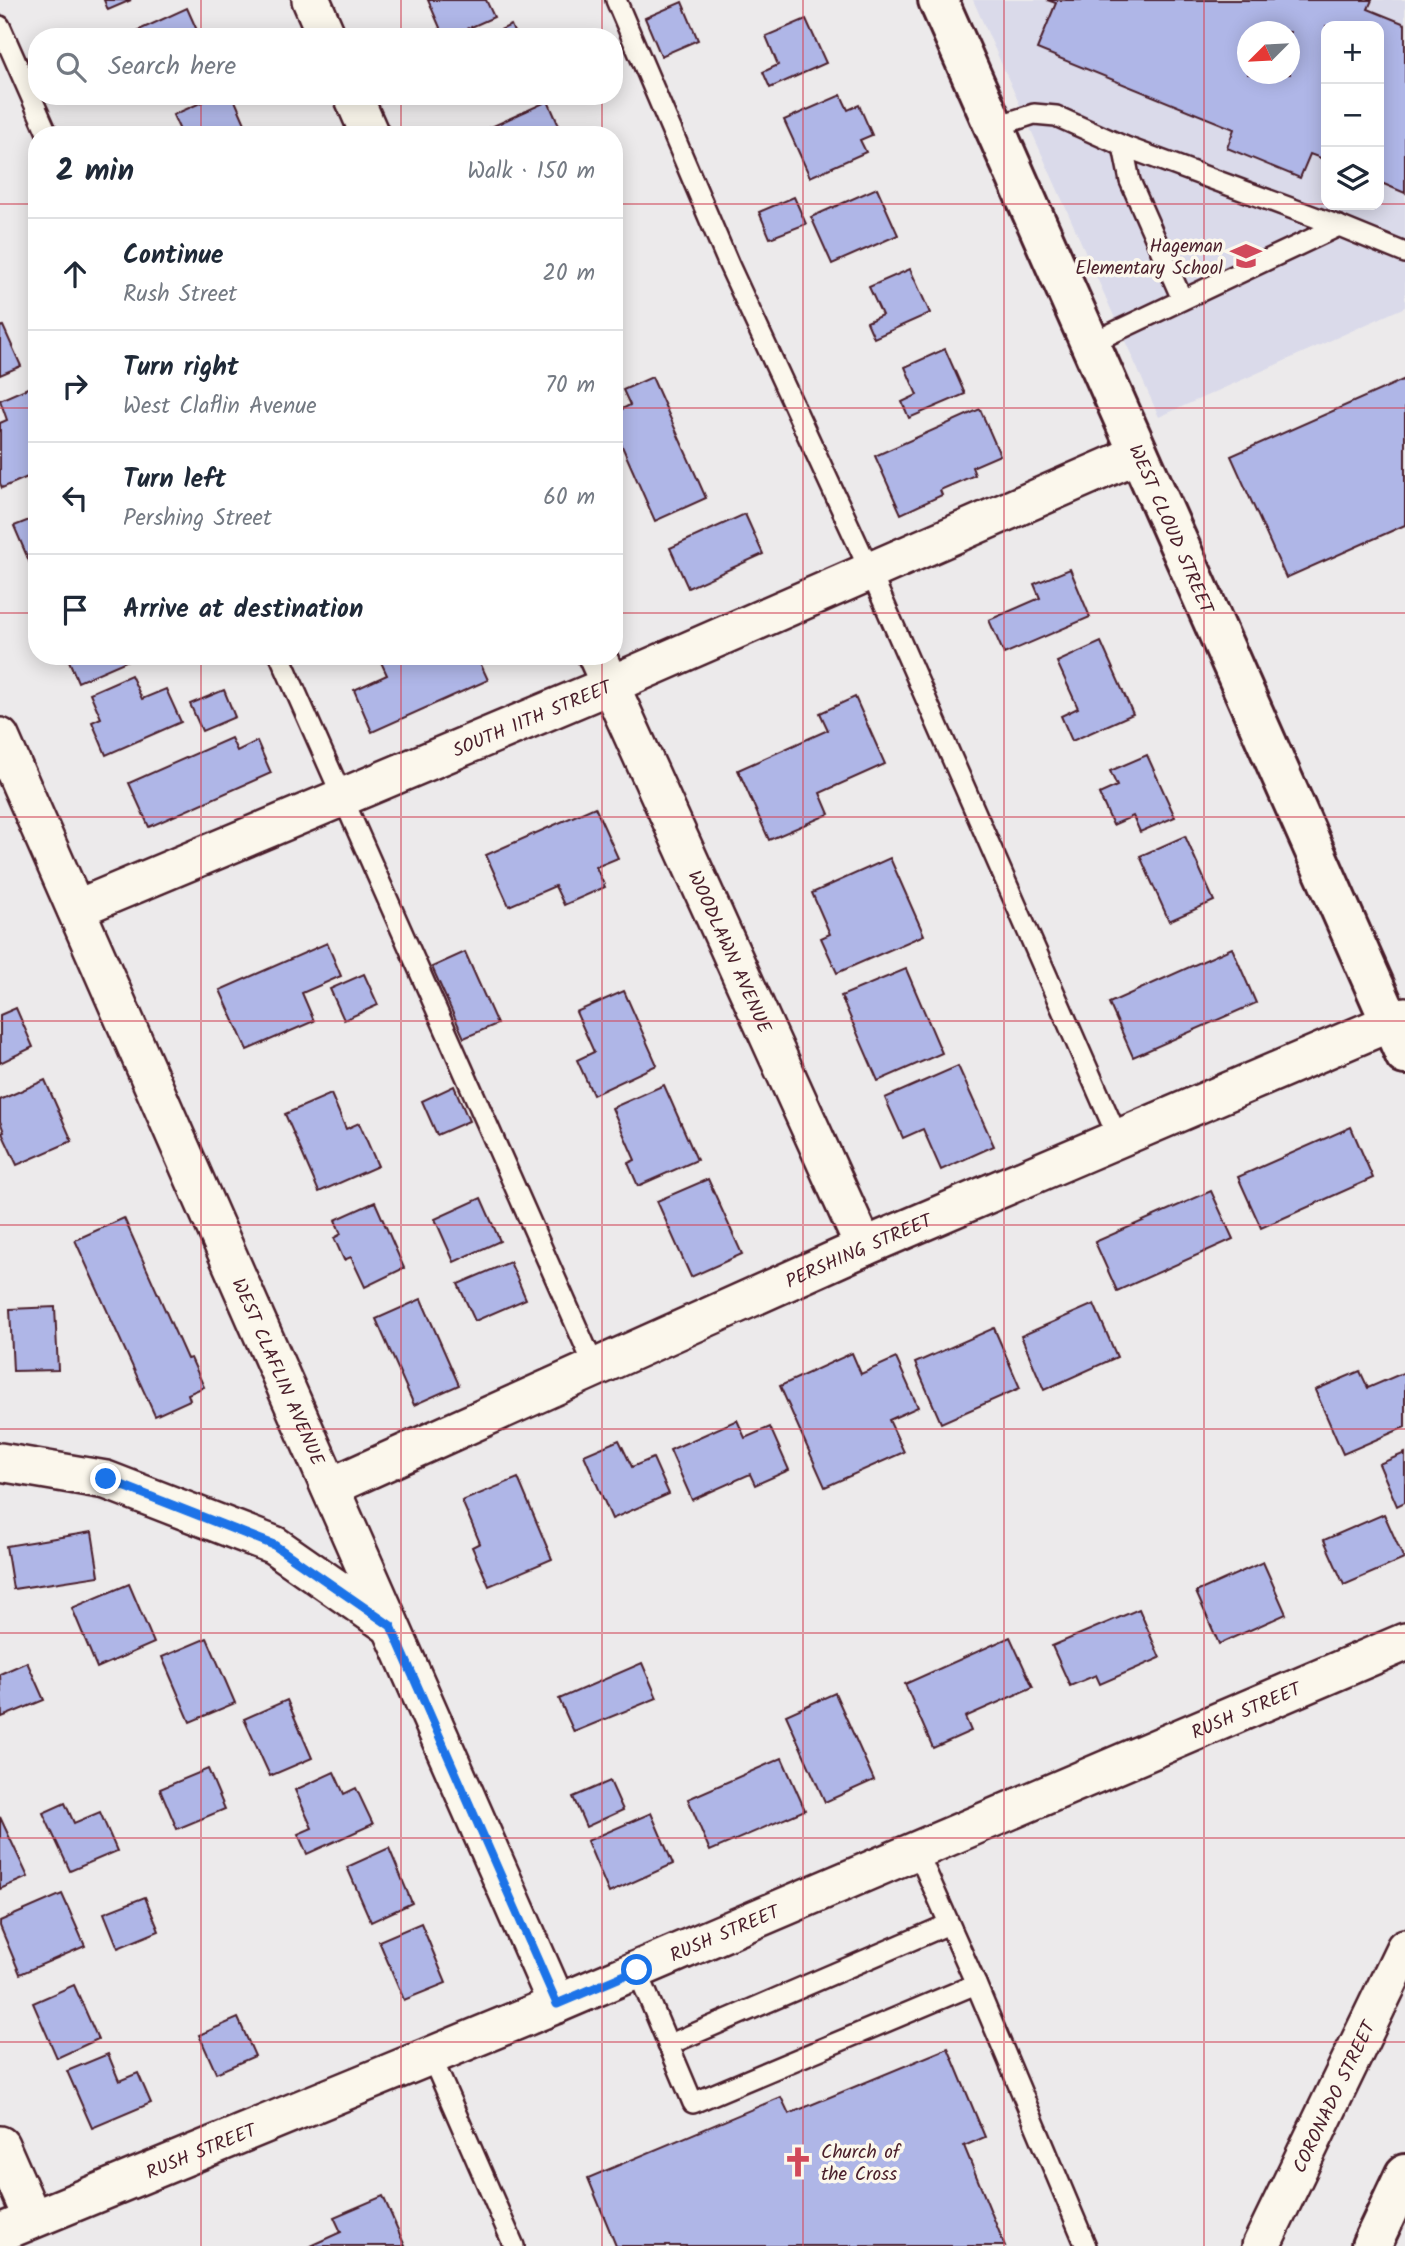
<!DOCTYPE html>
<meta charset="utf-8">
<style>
body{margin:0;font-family:Kalam,sans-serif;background:#f2f2f3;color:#1f2937}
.controls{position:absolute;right:21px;top:21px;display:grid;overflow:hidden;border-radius:14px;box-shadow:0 4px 18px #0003}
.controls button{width:63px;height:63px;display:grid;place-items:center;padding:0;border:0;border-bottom:2px solid #e0e1e3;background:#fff;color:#1f2937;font:35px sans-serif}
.compass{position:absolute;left:1237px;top:21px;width:63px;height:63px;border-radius:50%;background:#fff;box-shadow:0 4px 18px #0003;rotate:246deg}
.stop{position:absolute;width:21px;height:21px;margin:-16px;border:5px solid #1a73e8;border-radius:50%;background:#fff}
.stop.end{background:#1a73e8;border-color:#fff;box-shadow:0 2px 7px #0008}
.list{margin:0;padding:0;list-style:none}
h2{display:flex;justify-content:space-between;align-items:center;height:91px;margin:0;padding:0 28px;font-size:30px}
h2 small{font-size:23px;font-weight:400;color:#747a83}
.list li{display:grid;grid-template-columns:46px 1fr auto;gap:21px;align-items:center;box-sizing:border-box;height:112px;padding:0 28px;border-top:2px solid #e0e1e3}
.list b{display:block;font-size:26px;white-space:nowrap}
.list p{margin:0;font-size:23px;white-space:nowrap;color:#747a83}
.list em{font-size:23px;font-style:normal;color:#747a83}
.icon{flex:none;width:38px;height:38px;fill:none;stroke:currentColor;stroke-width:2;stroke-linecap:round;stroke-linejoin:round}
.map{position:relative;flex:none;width:1405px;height:2246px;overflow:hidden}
.search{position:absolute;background:#fff;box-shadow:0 4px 18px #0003;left:28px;top:28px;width:595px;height:77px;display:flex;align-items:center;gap:18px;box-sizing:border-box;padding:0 24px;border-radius:28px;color:#747a83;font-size:26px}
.panel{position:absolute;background:#fff;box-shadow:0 4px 18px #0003;left:28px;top:126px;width:595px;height:539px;border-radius:28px}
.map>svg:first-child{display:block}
</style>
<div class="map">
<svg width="1405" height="2246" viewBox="0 0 1405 2246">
<rect width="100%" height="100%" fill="#eceaeb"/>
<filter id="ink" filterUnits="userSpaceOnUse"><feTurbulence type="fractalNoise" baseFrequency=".0143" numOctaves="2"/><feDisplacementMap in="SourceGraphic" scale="14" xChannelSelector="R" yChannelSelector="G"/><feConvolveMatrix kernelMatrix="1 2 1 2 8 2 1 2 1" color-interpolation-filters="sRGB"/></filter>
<g filter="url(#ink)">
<path fill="#dadaea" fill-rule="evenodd" d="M973 0H1405V307L1159 417ZM1326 26H1379V205H1326ZM1248 32H1290V74H1248Z"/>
<g fill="#afb6e7" stroke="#4a1f2b" stroke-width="2" fill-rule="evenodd">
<polygon points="104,0 131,0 108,10"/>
<polygon points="428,0 486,0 494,17 449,37 444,37"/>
<path d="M1047 0H1372L1368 9 1405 24V193L1379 182V26H1326V160L1310 154 1300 178 1227 148 1234 129 1037 49 1056 3ZM1248 32H1290V74H1248Z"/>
<polygon points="682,2 698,40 661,56 645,18"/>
<polygon points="187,8 200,37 142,37 139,30"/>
<polygon points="806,19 826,63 770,88 763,72 778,65 766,36"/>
<polygon points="511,25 516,37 485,37"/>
<polygon points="841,95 848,110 859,105 872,135 860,140 866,152 810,177 784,120"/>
<polygon points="216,96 233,96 250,135 182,135 173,115"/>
<polygon points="548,101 563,135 493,135 489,128"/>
<polygon points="877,188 898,235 832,264 811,217"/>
<polygon points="794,197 806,224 770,238 759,212"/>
<polygon points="910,269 930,313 874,338 867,322 882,315 869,287"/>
<polygon points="3,326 21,366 0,375 0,327"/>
<polygon points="945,349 965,394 909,418 902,402 917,395 905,367"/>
<polygon points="652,377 706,498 655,521 614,428 614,413 630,405 623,390"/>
<polygon points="1405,379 1405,525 1286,578 1231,456"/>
<polygon points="32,386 37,398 37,473 2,488 0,483 0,423 7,420 0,400"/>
<polygon points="980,409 1000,455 972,467 975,475 940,490 942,495 901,514 875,456"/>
<polygon points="745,514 763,554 688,588 670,548"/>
<polygon points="37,517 37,566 32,568 14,526"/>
<polygon points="1070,569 1090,617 1004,654 989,620 1040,598 1034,584"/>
<polygon points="1101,642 1133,714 1072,741 1061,716 1078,708 1057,662"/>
<polygon points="67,656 130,656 131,659 78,682"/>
<polygon points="388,656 477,656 488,680 372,732 354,690 387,675 380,660"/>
<polygon points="131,675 142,699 166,689 181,722 106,755 92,722 101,718 90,693"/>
<polygon points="224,690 235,717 202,731 190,704"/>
<polygon points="855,697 885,764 820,793 829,814 769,840 738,770 828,730 820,713"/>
<polygon points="231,738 237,751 257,741 271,773 149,827 129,783"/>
<polygon points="1147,755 1175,817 1140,832 1133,816 1113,825 1099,794 1117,786 1110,771"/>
<polygon points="595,807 618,858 596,867 605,887 564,905 555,886 509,906 486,855"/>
<polygon points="1185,836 1214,901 1169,921 1140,856"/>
<polygon points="890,858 924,935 837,973 821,938 830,934 812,893"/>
<polygon points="327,943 341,976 302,993 314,1021 247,1050 220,990"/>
<polygon points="1232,948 1256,1003 1133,1057 1109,1003"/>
<polygon points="465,952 497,1024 464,1038 432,967"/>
<polygon points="906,969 942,1053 878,1081 841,996"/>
<polygon points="364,974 378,1005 344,1020 330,989"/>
<polygon points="624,991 657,1065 593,1095 577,1060 594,1052 576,1012"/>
<polygon points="16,1008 33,1047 0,1063 0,1015"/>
<polygon points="958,1066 994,1146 941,1170 923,1129 903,1138 885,1098"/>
<polygon points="45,1080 72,1141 17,1165 2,1133 4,1132 0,1121 0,1100"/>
<polygon points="664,1085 697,1160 638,1186 628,1163 635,1160 612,1108"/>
<polygon points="454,1086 469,1121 437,1135 422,1101"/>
<polygon points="331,1094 346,1129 359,1123 378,1166 319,1192 285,1114"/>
<polygon points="1351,1127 1373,1178 1261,1228 1238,1177"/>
<polygon points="708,1179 742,1254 691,1277 657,1201"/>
<polygon points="1211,1191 1233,1239 1117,1291 1095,1242"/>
<polygon points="481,1198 500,1241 454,1262 435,1219"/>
<polygon points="375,1202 404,1268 365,1287 351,1257 344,1260 334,1238 341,1234 335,1220"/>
<polygon points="124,1218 187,1359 191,1358 204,1387 188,1394 190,1400 155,1416 75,1240"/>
<polygon points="510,1262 526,1299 475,1321 458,1284"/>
<polygon points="421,1299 459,1385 414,1405 376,1319"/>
<polygon points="1094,1304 1117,1357 1044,1390 1021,1336"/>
<polygon points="55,1307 58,1370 13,1371 10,1309"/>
<polygon points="994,1328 1020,1388 941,1423 915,1363"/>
<polygon points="852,1353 861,1374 896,1358 918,1407 889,1420 904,1452 825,1487 780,1386"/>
<polygon points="1360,1371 1368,1388 1405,1372 1405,1427 1343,1454 1315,1390"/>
<polygon points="737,1420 745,1438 770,1427 789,1470 755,1485 750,1474 692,1500 670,1450"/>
<polygon points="619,1440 632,1467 653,1458 669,1494 612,1519 584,1455"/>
<polygon points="1405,1453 1405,1502 1397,1506 1379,1464"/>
<polygon points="518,1478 552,1559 489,1586 472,1547 480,1543 462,1501"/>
<polygon points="1384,1514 1404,1559 1344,1585 1324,1540"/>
<polygon points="92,1532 99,1576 13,1589 6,1546"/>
<polygon points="1263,1562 1286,1614 1219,1644 1196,1592"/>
<polygon points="129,1584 154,1643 97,1668 72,1608"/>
<polygon points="1139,1609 1160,1658 1100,1684 1096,1675 1070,1686 1052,1646"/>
<polygon points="1010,1637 1033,1687 965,1717 971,1731 933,1748 905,1684"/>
<polygon points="207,1638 235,1703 190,1722 162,1657"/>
<polygon points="27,1662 44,1700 2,1717 0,1674"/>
<polygon points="642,1663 657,1698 574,1732 559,1699"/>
<polygon points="835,1693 874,1780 825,1802 786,1715"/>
<polygon points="287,1700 312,1758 270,1776 244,1719"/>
<polygon points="782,1758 805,1810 710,1851 688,1799"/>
<polygon points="208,1769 225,1809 177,1829 160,1789"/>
<polygon points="334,1772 344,1794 356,1788 373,1824 307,1854 298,1834 312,1828 295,1790"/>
<polygon points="610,1781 623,1810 586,1827 573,1797"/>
<polygon points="65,1803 74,1823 100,1812 117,1851 70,1871 43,1813"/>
<polygon points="651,1813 673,1864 609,1893 587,1841"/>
<polygon points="0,1817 28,1877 0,1889"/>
<polygon points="389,1848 412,1903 371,1922 347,1867"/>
<polygon points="62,1894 85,1946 20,1974 0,1926 0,1921"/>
<polygon points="145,1897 159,1931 118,1948 104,1913"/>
<polygon points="421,1923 446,1983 404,2000 379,1941"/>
<polygon points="74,1985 98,2039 57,2058 33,2003"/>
<polygon points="238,2018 255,2056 216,2073 199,2035"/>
<polygon points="948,2048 985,2137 964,2146 1005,2246 616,2246 588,2178 781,2097 789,2114"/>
<polygon points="108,2054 119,2081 138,2073 151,2103 92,2128 67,2071"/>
<polygon points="383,2196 405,2246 310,2246 341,2232 334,2217"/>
</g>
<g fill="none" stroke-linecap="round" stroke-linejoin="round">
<g stroke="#4a1f2b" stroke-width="24">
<g id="service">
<polyline points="616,0 729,265 870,571 1118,1138"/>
<polyline points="0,26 48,135"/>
<polyline points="994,127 1034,114 1056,116 1123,146"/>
<polyline points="1339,226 1405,253"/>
<polyline points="1089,344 1339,226 1123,146 1130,181 1182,299"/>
<polyline points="280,656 595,1368"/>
<polyline points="917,1851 976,1984"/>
<polyline points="637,1970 693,2103 976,1984 1086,2246"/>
<polyline points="668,2045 949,1924"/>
<polyline points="431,2056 514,2246"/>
</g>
</g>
<g stroke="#4a1f2b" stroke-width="42">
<g id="minor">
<polyline points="311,0 327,37"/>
<polyline points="353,96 370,135"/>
<path id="s1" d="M597 656 864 1247"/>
<path id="s2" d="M0 737 557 2004"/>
<path id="s3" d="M76 909 610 685 1138 454"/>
<polyline points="0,1462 106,1480 274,1545 390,1626"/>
<path id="s4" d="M330 1487 864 1247 1405 1016"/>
<polyline points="0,2145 32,2218"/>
<path id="s5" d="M0 2233 557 2004 1405 1642"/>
<path id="s6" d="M1261 2246 1405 1948"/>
</g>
</g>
<g stroke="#4a1f2b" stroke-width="44">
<g id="secondary">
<path id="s7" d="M938 0 1405 1055"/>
<polyline points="1371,2246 1405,2174"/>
</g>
</g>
<use href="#service" stroke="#fbf7ec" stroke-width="19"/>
<use href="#minor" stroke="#fbf7ec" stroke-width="37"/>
<use href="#secondary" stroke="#fbf7ec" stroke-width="38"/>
</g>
</g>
<g fill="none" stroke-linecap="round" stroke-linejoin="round" filter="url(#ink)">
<polyline stroke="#1a73e8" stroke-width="9" points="106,1479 274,1545 391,1626 557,2004 637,1970"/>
</g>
<path fill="none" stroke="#d1495b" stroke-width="2" stroke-opacity="0.55" d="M201 0V37M401 0V37M602 0V37M803 0V2246M1004 0V2246M1204 0V2246M201 96V135M401 96V135M602 96V135M0 204H37M614 204H1326M1379 204H1405M0 408H37M614 408H1405M0 613H37M614 613H1405M201 656V2246M401 656V2246M602 656V2246M0 817H1405M0 1021H1405M0 1225H1405M0 1429H1405M0 1633H1405M0 1838H1405M0 2042H1405"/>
<defs>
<g id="school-bare" transform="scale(2.415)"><path d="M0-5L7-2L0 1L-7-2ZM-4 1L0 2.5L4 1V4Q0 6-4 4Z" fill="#d1495b" stroke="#fbf7ec" stroke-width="2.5" paint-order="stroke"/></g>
<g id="church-bare" transform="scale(2.415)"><path d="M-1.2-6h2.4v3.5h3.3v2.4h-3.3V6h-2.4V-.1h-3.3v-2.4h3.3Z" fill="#d1495b" stroke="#fbf7ec" stroke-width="2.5" paint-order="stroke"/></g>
</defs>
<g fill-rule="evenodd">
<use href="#school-bare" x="1246" y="256"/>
<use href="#church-bare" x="798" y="2162"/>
</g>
<g text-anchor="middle" stroke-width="7" stroke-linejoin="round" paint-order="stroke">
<g font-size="19" fill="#4a1f2b" stroke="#fbf7ec" text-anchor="end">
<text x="1223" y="252">Hageman<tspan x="1223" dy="22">Elementary School</tspan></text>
<text x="821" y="2158" text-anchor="start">Church of<tspan x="821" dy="22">the Cross</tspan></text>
</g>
<g font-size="19" fill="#4a1f2b" stroke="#fbf7ec">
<text dy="7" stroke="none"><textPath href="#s7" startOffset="578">WEST CLOUD STREET</textPath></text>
<text dy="7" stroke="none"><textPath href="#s3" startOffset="494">SOUTH 11TH STREET</textPath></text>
<text dy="7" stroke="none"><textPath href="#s1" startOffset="324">WOODLAWN AVENUE</textPath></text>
<text dy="7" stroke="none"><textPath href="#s4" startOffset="579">PERSHING STREET</textPath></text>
<text dy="7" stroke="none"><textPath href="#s2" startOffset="693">WEST CLAFLIN AVENUE</textPath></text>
<text dy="7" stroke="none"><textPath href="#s5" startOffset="1351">RUSH STREET</textPath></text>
<text dy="7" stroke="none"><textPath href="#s5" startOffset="784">RUSH STREET</textPath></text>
<text dy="7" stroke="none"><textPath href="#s6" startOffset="166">CORONADO STREET</textPath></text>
<text dy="7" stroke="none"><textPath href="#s5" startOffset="217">RUSH STREET</textPath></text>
</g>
</g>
</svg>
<div class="controls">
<button>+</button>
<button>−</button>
<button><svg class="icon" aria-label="layers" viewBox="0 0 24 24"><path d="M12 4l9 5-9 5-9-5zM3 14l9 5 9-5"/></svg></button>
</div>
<svg class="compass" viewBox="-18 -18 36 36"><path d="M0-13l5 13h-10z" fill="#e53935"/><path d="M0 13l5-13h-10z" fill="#747a83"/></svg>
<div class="stop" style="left:637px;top:1970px"></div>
<div class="stop end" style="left:106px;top:1479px"></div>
<div class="search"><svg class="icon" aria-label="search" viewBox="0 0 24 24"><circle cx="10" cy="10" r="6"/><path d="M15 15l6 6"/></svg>Search here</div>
<section class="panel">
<h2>2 min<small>Walk · 150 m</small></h2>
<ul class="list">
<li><svg class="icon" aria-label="ahead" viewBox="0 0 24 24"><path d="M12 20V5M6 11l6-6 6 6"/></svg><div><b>Continue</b><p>Rush Street</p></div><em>20 m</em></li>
<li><svg class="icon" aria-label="right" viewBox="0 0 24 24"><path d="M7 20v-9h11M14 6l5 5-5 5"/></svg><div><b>Turn right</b><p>West Claflin Avenue</p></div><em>70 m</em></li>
<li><svg class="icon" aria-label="left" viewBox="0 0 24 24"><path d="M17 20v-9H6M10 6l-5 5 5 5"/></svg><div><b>Turn left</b><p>Pershing Street</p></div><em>60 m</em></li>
<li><svg class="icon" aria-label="arrive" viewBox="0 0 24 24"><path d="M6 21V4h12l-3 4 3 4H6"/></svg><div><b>Arrive at destination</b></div></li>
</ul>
</section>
</div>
